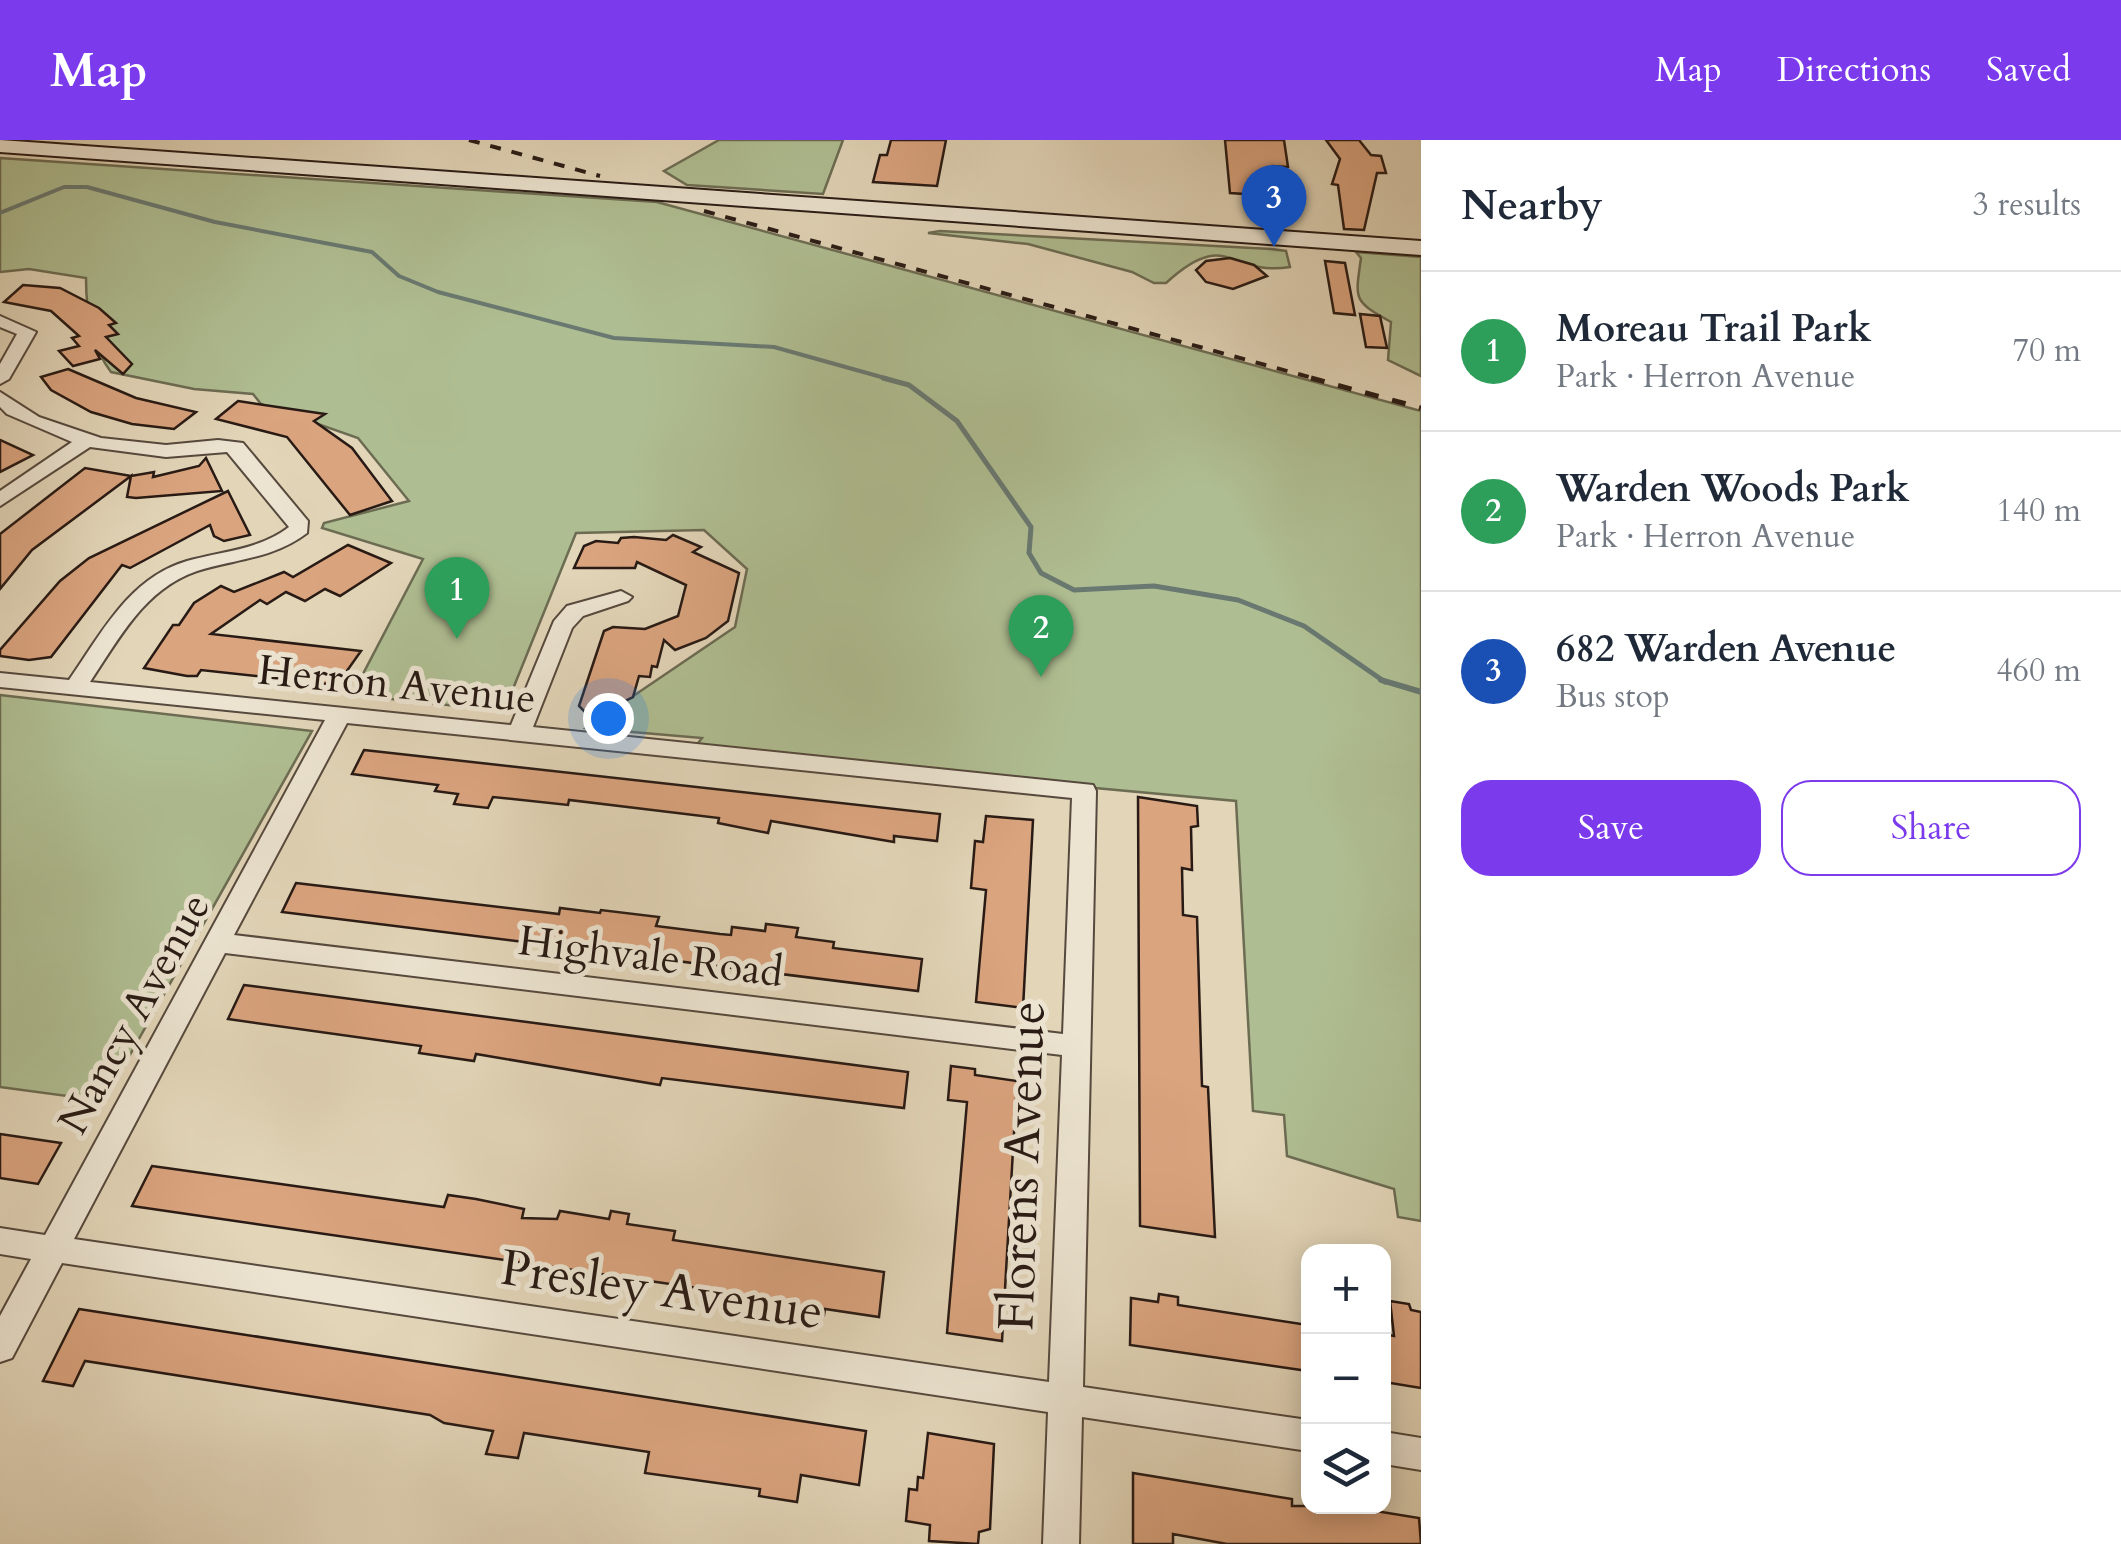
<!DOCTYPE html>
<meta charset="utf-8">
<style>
body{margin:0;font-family:Cardo,serif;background:#f6f6f7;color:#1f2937}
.controls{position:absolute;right:30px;bottom:30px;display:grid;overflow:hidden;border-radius:20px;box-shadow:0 5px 25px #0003}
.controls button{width:90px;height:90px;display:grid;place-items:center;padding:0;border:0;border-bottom:2px solid #e0e1e3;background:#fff;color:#1f2937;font:50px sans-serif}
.you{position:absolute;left:608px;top:578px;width:35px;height:35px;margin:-25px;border:8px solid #fff;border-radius:50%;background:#1a73e8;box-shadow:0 0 0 15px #1a73e833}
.badge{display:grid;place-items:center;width:65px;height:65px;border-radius:50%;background:#7c3aed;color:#fff;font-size:32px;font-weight:700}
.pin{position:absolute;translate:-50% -82px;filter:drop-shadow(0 2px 5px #0008)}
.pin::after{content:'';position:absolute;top:52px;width:35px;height:30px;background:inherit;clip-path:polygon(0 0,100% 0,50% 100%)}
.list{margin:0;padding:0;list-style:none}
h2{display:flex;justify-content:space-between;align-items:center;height:130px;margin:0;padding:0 40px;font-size:42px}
h2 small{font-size:32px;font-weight:400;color:#747a83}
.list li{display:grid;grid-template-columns:65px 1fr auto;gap:30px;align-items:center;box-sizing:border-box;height:160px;padding:0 40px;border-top:2px solid #e0e1e3}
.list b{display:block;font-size:38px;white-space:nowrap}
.list p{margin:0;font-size:32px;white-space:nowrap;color:#747a83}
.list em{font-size:32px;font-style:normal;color:#747a83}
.actions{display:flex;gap:20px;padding:30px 40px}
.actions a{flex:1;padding:22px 0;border:2px solid #7c3aed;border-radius:30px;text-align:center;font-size:35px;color:#7c3aed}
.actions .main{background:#7c3aed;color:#fff}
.icon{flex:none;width:55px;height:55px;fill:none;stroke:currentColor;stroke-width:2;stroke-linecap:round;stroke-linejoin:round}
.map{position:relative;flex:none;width:1421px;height:1404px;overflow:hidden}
header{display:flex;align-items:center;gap:60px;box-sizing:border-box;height:140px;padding:0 50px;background:#7c3aed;color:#fff}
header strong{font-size:48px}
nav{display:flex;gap:55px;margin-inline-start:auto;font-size:35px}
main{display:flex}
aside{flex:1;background:#fff}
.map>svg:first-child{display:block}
</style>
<header>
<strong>Map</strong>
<nav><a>Map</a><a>Directions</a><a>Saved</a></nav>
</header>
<main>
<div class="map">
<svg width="1421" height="1404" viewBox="0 0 1421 1404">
<rect width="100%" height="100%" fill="#e2d5b8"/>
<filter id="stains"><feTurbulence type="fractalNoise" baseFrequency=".002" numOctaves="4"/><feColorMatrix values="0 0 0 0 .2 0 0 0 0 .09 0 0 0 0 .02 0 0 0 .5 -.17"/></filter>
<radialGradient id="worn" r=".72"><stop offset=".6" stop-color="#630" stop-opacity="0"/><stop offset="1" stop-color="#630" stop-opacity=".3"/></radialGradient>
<g fill="#afbe92" stroke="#6c6c53" stroke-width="2.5">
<polygon points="719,0 843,0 823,54 687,45 664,31"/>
<path d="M0 18 657 62 1421 271V1081L1398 1077 1394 1049 1287 1016 1284 975 1253 971 1236 661 692 611 702 598 586 588 735 487 747 429 704 390 576 393 504 571 352 555 423 419 322 388 324 383 409 361 358 298 261 264 253 254 194 249 111 232C91 206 86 170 86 138L29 129 0 132Z"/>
<path d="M940 91 1271 109 1286 111 1290 127C1229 137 1228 86 1166 143H1154L1132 132 1028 104 928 93Z"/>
<path d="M1356 112 1421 117V236L1388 220 1391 182C1353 161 1355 160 1361 118Z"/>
<polygon points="0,555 312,591 104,961 0,947"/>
</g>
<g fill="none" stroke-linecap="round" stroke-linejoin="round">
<polyline stroke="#697971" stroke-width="4" points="0,73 64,47 87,47 215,82 372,112 399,136 438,152 614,198 774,207 892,240"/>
<polyline stroke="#697971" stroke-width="5" points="883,238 909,245 957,281 1031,387 1029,413 1041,433 1074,450 1154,446 1238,460 1304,486 1385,542"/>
<polyline stroke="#697971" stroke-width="6" points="1381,540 1421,552"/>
</g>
<g fill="#daa47f" stroke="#281a14" stroke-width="2.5">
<polygon points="891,0 946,0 937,46 873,42 880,15 887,15"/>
<polygon points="1225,0 1284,0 1288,27 1273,26 1277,56 1230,53"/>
<polygon points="1326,0 1359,0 1371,15 1381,16 1386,33 1377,33 1364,90 1344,89 1338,45 1332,44 1340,19"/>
<polygon points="1230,118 1254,125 1267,136 1233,149 1206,142 1196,130 1206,121"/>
<polygon points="1325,121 1345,123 1355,175 1334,173"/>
<polygon points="23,145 60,148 99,168 116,183 109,185 118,194 106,197 132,224 123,234 95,210 100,219 73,226 59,211 79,206 72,198 79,196 51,171 4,162"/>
<polygon points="1360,174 1380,176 1387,208 1366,207"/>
<polygon points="68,229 136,258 196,272 174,289 132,284 91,272 51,250 41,237"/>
<polygon points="238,261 325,274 314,281 352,308 392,361 350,375 287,297 216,279"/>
<polygon points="0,300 33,315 0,332"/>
<polygon points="206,318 222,351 136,358 127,357 131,336 32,410 0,449 0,394 85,328 131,336 154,332 153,337 199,326"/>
<polygon points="228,351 250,395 224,401 214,396 210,385 130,428 122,425 51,517 29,520 0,516 0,510 60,441 89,418"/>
<polygon points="673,395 701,407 693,412 739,433 728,481 706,498 675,510 664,500 657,527 652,526 650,537 639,536 633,557 600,573 585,572 579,566 604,491 613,487 645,489 678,476 686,445 637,422 635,428 574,428 584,406 596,401 618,403 621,398 634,397 666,400"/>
<polygon points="348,405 391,423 340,456 325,449 305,461 286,452 267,464 260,460 211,494 361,511 337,545 201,530 197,536 187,536 144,528 173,485 179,485 194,463 221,446 234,452 284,432 293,437"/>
<polygon points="364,610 940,674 937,701 894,696 894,702 771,681 768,693 718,683 719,678 569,660 568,665 493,657 488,668 454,664 458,654 435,651 438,645 352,634"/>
<polygon points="1138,657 1197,666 1198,686 1191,687 1192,730 1182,728 1183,775 1197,777 1202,946 1208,947 1215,1097 1140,1086"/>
<polygon points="986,676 1033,680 1023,868 976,862 986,750 971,748 975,701 983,702"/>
<polygon points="296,743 559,774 560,768 600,773 601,770 659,777 656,786 720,794 731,795 732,787 765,791 766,784 798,788 796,797 834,802 833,808 922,819 918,851 282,772"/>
<polygon points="244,845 908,932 904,968 662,938 660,945 476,914 474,921 419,913 421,906 228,879"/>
<polygon points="951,926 975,929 975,935 1017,941 1002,1201 947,1193 967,962 948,960"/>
<polygon points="0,994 61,1003 38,1044 0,1038"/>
<polygon points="152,1026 444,1067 448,1055 476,1059 524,1069 522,1078 557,1079 560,1071 609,1079 611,1071 629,1074 627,1084 675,1091 673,1100 884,1132 879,1177 825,1169 824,1175 753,1156 132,1066"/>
<polygon points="1159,1154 1178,1157 1178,1165 1308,1185 1308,1231 1130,1205 1131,1158 1158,1162"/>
<polygon points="1390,1161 1409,1164 1411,1170 1421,1172 1421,1248 1384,1242 1384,1194 1394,1196"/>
<polygon points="79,1169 866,1291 859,1345 801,1335 797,1362 759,1356 760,1349 645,1333 649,1312 524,1293 518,1318 486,1314 493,1291 444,1283 430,1275 85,1221 73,1246 43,1241"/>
<polygon points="928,1293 994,1304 990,1389 979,1392 978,1404 929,1401 930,1385 906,1381 909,1349 917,1350 918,1337 923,1338"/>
<polygon points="1133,1333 1292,1359 1292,1366 1345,1366 1419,1378 1421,1404 1227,1404 1173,1394 1173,1404 1133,1404"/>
</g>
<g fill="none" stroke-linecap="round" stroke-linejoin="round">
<g stroke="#56493d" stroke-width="4">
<g id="minor">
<polygon points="0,176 36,192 9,239 0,244 0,224 17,194 0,187"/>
<path d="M0 252 39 277 101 298 166 305 218 300 243 303 308 381 307 393C273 419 235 419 197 431 144 449 119 499 90 542L511 585 554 481 567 466 621 451 632 457 628 461 583 476 572 488 533 587 1093 645 1096 651 1083 1247 1308 1280V1311L1082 1277 1079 1404H1043L1048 1272 62 1123 12 1218 0 1222V1176L31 1119 0 1114V1088L45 1095 325 580 0 547V533L69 540C101 494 129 438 187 421 222 411 259 410 289 387L227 312 166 317 90 307 0 366V351L72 302 7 274 0 267ZM347 583 1072 658 1063 894 234 795ZM225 813 1062 915 1049 1242 74 1099Z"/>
<polygon points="1384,1292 1421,1298 1421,1330 1384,1324"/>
</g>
</g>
<g stroke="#281a14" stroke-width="4">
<polygon id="secondary" points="0,0 1421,101 1421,115 0,12"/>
</g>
<use href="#minor" fill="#ece4d1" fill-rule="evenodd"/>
<use href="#secondary" fill="#ece4d1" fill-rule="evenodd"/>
<g stroke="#281a14" stroke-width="4" stroke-dasharray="11 11" stroke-linecap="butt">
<polyline points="469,0 600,36"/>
<polyline points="704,71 1320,240"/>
</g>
<polyline stroke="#281a14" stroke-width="5" stroke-dasharray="14 14" stroke-linecap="butt" points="1311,238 1421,268"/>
</g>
<g text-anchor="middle" stroke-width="10" stroke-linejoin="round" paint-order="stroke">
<g font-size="42" fill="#281a14" stroke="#ece4d1">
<text transform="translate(397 543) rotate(6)" y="15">Herron Avenue</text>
<text transform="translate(651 815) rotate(7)" y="15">Highvale Road</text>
<text transform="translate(133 873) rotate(-61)" y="15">Nancy Avenue</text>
</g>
<g font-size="50" fill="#281a14" stroke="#ece4d1">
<text transform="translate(1020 1026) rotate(-88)" y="18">Florens Avenue</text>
<text transform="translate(662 1148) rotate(8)" y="18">Presley Avenue</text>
</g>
</g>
<rect width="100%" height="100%" filter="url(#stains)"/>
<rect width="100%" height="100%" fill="url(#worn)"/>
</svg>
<div class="controls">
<button>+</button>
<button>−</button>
<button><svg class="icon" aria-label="layers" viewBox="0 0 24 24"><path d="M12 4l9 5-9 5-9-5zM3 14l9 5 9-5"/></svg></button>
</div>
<div class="you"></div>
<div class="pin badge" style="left:457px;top:499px;background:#2e9e5b">1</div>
<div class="pin badge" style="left:1041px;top:537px;background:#2e9e5b">2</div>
<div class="pin badge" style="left:1274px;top:107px;background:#1a4fb4">3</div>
</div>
<aside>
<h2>Nearby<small>3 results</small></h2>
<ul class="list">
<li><span class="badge" style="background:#2e9e5b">1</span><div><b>Moreau Trail Park</b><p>Park · Herron Avenue</p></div><em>70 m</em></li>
<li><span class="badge" style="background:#2e9e5b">2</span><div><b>Warden Woods Park</b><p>Park · Herron Avenue</p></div><em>140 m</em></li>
<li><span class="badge" style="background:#1a4fb4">3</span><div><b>682 Warden Avenue</b><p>Bus stop</p></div><em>460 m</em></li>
</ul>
<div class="actions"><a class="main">Save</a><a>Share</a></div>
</aside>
</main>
